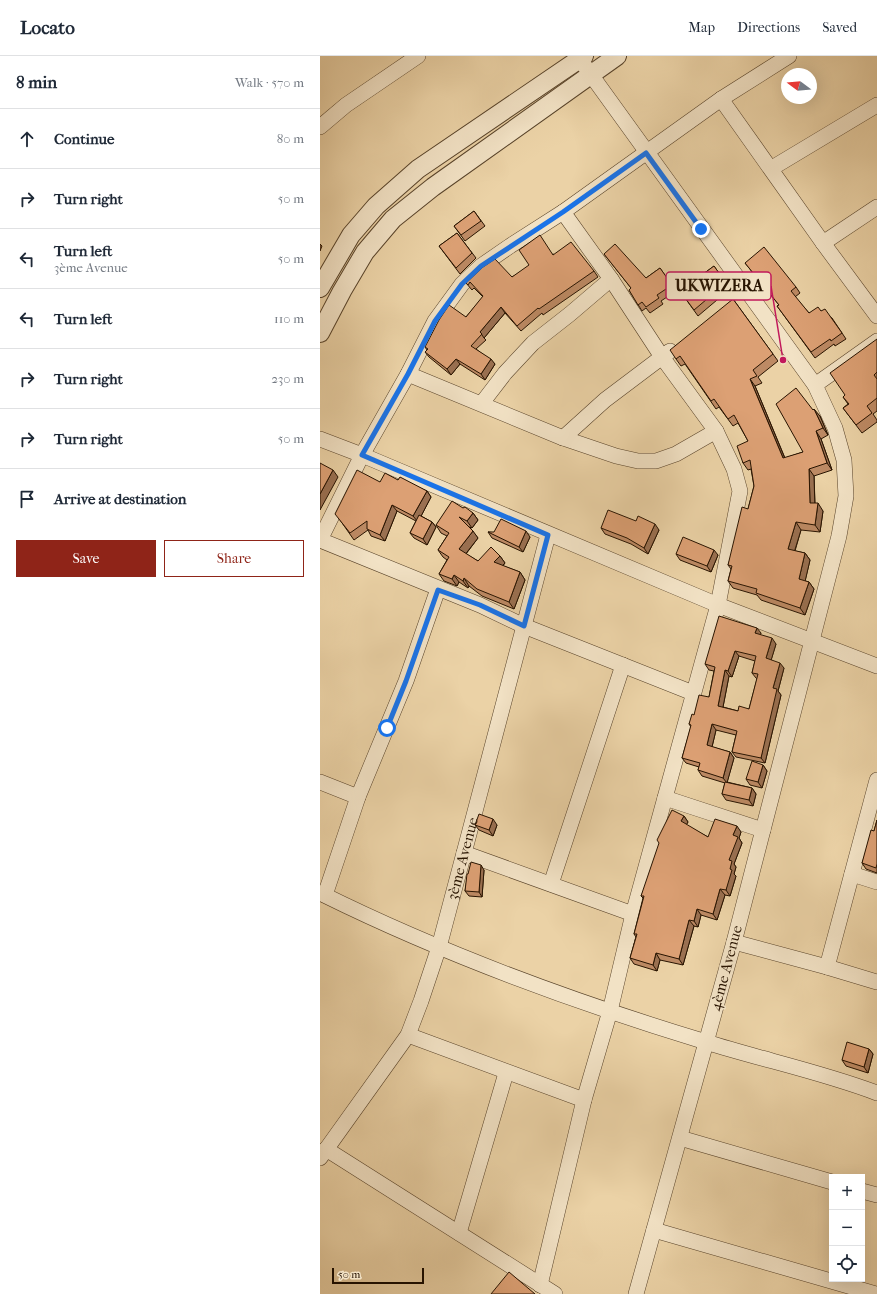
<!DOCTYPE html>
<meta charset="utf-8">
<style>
body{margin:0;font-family:"IM FELL French Canon",serif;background:#f2f2f3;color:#1f2937}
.controls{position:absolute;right:12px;bottom:12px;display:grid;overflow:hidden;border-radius:0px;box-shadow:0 4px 16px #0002}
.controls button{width:36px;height:36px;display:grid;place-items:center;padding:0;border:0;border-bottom:1px solid #e0e1e3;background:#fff;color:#1f2937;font:20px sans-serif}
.compass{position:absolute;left:461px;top:12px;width:36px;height:36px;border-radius:50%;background:#fff;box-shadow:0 4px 16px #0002;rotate:286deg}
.scale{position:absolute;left:12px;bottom:10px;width:92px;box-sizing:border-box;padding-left:4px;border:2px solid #271300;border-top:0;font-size:11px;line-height:14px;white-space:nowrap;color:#271300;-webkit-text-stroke:3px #f2e2c5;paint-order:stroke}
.stop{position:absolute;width:12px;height:12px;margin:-9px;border:3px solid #1a73e8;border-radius:50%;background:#fff}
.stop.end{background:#1a73e8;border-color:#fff;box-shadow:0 1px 4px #0008}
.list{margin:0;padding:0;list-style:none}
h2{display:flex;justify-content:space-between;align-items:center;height:52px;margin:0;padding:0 16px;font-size:17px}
h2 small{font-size:13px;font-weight:400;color:#747a83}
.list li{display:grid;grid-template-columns:26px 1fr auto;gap:12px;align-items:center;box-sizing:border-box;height:60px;padding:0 16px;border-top:1px solid #e0e1e3}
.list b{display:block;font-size:15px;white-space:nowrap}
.list p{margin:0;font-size:13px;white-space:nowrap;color:#747a83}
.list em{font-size:13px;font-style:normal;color:#747a83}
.actions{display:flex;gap:8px;padding:12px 16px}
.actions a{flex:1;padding:9px 0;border:1px solid #8f2418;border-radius:0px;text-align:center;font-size:14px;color:#8f2418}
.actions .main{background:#8f2418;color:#fff}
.icon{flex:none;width:22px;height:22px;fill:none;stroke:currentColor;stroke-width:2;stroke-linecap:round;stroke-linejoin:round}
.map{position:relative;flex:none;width:557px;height:1238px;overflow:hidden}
header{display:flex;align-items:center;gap:24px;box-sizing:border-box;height:56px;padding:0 20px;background:#fff;border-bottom:1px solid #e0e1e3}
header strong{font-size:19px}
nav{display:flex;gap:22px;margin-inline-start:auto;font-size:14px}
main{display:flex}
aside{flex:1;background:#fff}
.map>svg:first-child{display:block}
</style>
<header>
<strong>Locato</strong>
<nav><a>Map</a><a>Directions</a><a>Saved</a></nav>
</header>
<main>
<aside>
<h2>8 min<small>Walk · 570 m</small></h2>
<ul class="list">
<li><svg class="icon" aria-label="ahead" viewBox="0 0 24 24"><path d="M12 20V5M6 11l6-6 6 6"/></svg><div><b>Continue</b></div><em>80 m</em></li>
<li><svg class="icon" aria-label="right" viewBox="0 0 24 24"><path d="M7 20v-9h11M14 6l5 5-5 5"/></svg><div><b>Turn right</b></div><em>50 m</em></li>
<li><svg class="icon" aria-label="left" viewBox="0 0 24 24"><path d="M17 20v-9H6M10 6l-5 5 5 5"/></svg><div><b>Turn left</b><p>3ème Avenue</p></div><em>50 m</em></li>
<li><svg class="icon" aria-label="left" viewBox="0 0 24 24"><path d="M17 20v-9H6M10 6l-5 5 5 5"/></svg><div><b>Turn left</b></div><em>110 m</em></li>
<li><svg class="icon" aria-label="right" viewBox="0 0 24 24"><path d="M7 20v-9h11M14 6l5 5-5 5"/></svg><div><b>Turn right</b></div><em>230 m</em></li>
<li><svg class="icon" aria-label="right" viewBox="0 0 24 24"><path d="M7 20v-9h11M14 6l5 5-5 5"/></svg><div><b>Turn right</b></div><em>50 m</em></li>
<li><svg class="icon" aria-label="arrive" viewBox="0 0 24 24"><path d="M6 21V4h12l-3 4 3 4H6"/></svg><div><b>Arrive at destination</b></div></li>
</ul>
<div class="actions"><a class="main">Save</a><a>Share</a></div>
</aside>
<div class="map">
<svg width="557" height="1238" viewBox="0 0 557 1238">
<rect width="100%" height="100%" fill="#ebd2a6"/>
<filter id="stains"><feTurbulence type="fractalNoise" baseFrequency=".005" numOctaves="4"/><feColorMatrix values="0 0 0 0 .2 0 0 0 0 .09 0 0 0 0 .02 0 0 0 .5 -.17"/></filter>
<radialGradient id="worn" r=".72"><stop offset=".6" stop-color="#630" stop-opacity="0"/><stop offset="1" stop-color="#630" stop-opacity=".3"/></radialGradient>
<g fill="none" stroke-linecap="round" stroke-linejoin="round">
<g stroke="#58432a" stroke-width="16">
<g id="minor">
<polyline points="264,9 495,329 515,372 524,404 526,440 519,480 414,886 316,1238"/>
<polyline points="401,43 503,187 557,260"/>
<polyline points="0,71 26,49 98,0"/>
<polyline points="452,112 557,49"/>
<polyline points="503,187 557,151"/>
<polyline points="88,318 243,382 296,400 318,405 336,405 356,398 396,375"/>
<polyline points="495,329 557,285"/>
<polyline points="162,347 185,317 213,287 250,258 291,223"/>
<polyline points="243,382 285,344 350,295"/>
<polyline points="0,383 42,399 398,549 557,610"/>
<polyline points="373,637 204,570 160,549 0,484 42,399 88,318 115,265 142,228 161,210 190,190 243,156 401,43 469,0"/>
<polyline points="0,726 38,741"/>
<polyline points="345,742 443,774"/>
<polyline points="144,797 313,858"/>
<polyline points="532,818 557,826"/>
<polyline points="231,828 303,609"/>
<path d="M0 837C123 898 254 946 386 986 443 1004 502 1016 557 1037"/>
<polyline points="5,839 38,741 86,625 118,533"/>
<polyline points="414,886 507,911 557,926"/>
<polyline points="507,911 557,724"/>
<polyline points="88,979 264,1044"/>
<polyline points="360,1082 512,1126"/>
<polyline points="6,1093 235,1238"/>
<path id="s1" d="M0 1102 88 979 101 945 119 891 144 797 228 479"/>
<polyline points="542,1135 557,1139"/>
<polyline points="334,1174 556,1238"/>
<polyline points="139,1177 186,1017"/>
<polyline points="220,1229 264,1044 290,955 313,858 398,549 420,435 414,413 396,375 342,301 291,223 243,156"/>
</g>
</g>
<g stroke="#58432a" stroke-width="20">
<g id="tertiary">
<polyline points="0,232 31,179 56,150 98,113 264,0"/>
<polyline points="0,277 22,235 45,196 73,163 113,131 297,0"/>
</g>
</g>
<use href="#minor" stroke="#f2e2c5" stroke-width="15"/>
<use href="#tertiary" stroke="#f2e2c5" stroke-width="18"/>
</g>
<g fill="#bd8a64" stroke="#271300" fill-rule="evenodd">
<polygon points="154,155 165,170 145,185 134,170"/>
<polygon points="137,177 156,202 140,218 119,190"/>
<polygon points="233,198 274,215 278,221 223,259 222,257 201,275 185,257 164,282 166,284 156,293 175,308 165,324 140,308 131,319 109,301 105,296 107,294 105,291 146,261 163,241 154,232 152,234 146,227 192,221"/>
<polygon points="284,198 326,222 340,212 356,235 341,245 343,248 330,257 326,252 322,255 309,234 311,232"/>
<polygon points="425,207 476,231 480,237 475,241 489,257 501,255 512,262 526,283 515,290 514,288 495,302 457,250 459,249"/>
<polygon points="394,210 410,233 378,260 360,235"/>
<polygon points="413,243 458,305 438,321 442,327 435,330 465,402 483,396 493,354 500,360 508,379 501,383 512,414 494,420 495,447 503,455 500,476 481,474 475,495 485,497 490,504 485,525 489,526 494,533 485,559 441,544 437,539 413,532 408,525 411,513 408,509 428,453 434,430 431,413 428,414 423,407 428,385 418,367 413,370 399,351 396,353 365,308 361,310 356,303"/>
<polygon points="557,283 557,355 553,358 557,364 557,366 542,377 523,352 528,348 523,341 525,339"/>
<polygon points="78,424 107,435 111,441 101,460 112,466 116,471 107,489 94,482 90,477 96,465 77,455 65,485 51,480 48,474 34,484 20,464 60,426"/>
<polygon points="143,452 153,457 158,464 152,472 149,471 158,482 146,498 158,505 180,500 185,507 183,510 200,516 205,524 194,553 162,540 149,530 148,532 139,526 137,530 124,525 119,518 127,504 123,501 118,494 127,480 121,477 116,469"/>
<polygon points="281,472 339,474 328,498 311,488 285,478"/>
<polygon points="168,476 210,481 203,496 172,482"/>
<polygon points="356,498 398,499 391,516 360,504"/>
<path d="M441 577 440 579 456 588 451 604 464 612 458 635 461 639 445 707 416 701 412 696 416 679 396 674 392 691 410 696 414 702 407 726 432 732 436 738 433 750 406 744 402 738 405 727 382 720 378 714 379 711 366 707 362 702 371 671 369 668 374 659 389 641 394 615 389 614 385 608ZM419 600 435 605 432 617 436 622 437 623 429 653 418 655 403 651 409 620 412 621Z"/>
<polygon points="443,709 447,715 442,732 430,729 426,723"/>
<polygon points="364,760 368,766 366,769 388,781 421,776 419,782 422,787 414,808 416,811 414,818 416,820 410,840 405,839 397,864 381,859 378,871 374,870 363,909 340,904 337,915 314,908 310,902 316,881 314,878 323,842 321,840"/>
<polygon points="557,764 557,817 546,813 542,807 554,775"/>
<polygon points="155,769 177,769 173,780 159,774"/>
<polygon points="164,814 162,841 149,840 145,835 148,818"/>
<polygon points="549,993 553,998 548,1017 526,1010 522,1004"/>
</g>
<g fill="#9a7051" stroke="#271300">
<polygon points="0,188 2,190 0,195"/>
<polygon points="181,251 185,257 164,282 160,276"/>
<polygon points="136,303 140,308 131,319 127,313"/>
<polygon points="171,303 175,308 165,324 161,318"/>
<polygon points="430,323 435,330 468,410 463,402"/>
<polygon points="494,353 500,360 508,379 503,372"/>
<polygon points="496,375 501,383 512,414 507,407"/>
<polygon points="489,413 494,420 495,454 490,447"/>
<polygon points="13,414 18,421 0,454 0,438"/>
<polygon points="107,435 111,441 98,466 93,460"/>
<polygon points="498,447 503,455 500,476 495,469"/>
<polygon points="72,449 77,455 65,485 60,479"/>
<polygon points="153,457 158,464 152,472 147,465"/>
<polygon points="112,466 116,471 107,489 103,483"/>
<polygon points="476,466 481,474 473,500 468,493"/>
<polygon points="335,468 339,474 328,498 324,492"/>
<polygon points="153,475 158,482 144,500 139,493"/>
<polygon points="206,475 210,481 203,496 199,491"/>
<polygon points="394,494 398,499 391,516 387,510"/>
<polygon points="485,497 490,504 484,530 479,523"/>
<polygon points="180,500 185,507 179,513 174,506"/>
<polygon points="200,516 205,524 194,553 189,546"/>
<polygon points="134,519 139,526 137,530 132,523"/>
<polygon points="144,522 149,530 148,532 143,525"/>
<polygon points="489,526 494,533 485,559 480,552"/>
<polygon points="437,572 441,577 439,583 435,577"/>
<polygon points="452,582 456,588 450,608 446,602"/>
<polygon points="415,595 419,600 412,621 408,615"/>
<polygon points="460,607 464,612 458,635 461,639 445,707 441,702 453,632"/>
<polygon points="405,614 409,620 402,656 398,650"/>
<polygon points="392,668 396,674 391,695 387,689"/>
<polygon points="410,696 414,702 407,727 403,722"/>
<polygon points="443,709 447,715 442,732 438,726"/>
<polygon points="432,732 436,738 433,750 429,744"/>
<polygon points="364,760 368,766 365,771 361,765"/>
<polygon points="173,763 177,769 173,780 169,774"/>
<polygon points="417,770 421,776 419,782 422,787 414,808 416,811 414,818 416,820 410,840 406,834 410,813 409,804 413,779"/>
<polygon points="161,809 164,814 162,841 159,836"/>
<polygon points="400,833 405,839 397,864 393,858"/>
<polygon points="377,853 381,859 378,871 374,865"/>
<polygon points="369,864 374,870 363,909 359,903"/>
<polygon points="336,897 340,904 337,915 333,909"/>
<polygon points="549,993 553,998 548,1017 544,1011"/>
</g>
<g fill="#dca074" stroke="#271300" fill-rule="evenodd">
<polygon points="154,155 161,165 141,179 134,170"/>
<polygon points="137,177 152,197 136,212 119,190"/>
<polygon points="220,179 233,199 251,186 274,215 219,253 218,252 197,270 181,251 160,276 162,278 151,290 171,303 161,318 136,303 127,313 105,296 108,293 105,291 119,264 129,249 146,261 163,240 150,226 148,229 146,227 163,211 175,203 192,221 209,209 199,194"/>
<polygon points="295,188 326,222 340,212 352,229 337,239 339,242 326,251 322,246 318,249 309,234 311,232 284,198"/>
<polygon points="444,191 476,231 471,235 489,257 498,251 501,255 505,253 522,277 511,285 510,283 491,296 457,250 459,249 425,207"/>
<polygon points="394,210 406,227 374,254 360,235"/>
<polygon points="413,243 453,298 433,314 437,320 430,323 463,402 483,396 456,348 476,332 493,354 494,353 503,372 496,375 507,407 489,413 490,447 498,447 495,469 476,466 468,493 485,497 479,523 489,526 480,552 436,537 437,533 408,525 412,510 408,509 422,451 428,453 434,430 430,404 423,407 417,390 428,385 414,359 408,363 394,343 391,345 360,300 356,303 350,294"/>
<polygon points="557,283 557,316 554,319 557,323 557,342 547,350 552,357 536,369 523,352 529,348 523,341 525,339 510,317"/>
<polygon points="0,407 13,414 0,438"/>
<polygon points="37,414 60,426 65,417 78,424 80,421 107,435 93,460 72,449 60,479 47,473 47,465 30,477 15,458"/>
<polygon points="132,445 143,452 145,451 153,457 147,465 139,461 153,475 139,493 158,505 171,491 180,500 174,506 200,516 189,546 157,533 144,522 143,525 134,519 132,523 119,518 129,501 118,494 129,477 116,469"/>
<polygon points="288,454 316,465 318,460 335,468 324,492 307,482 281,472"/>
<polygon points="99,459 112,466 103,483 90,477"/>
<polygon points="181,463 206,475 199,491 168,476 174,476"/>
<polygon points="363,481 394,494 387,510 356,498"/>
<path d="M399 560 437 572 435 577 452 582 446 602 460 607 453 632 457 633 441 702 412 696 417 675 392 668 387 689 410 696 403 722 378 714 380 707 362 702 371 669 369 668 372 658 374 659 379 639 389 641 395 611 385 608ZM415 595 436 600 432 617 438 618 429 653 419 650 418 655 398 650 405 614 408 615Z"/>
<polygon points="432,705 443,709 438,726 426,723"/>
<polygon points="405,726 432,732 429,744 402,738"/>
<polygon points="352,754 364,760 361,765 388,781 395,763 417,770 413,779 418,781 409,804 412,805 410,813 412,814 406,834 400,833 393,858 377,853 374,865 369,864 359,903 336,897 333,909 310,902 317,878 314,878 324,840 321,840 339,787 337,784"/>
<polygon points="159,758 173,763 169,774 155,769"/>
<polygon points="557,764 557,808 556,812 542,807 551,774 554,775"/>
<polygon points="151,806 161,809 159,836 145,835 147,818 148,818"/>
<polygon points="527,986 549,993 544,1011 522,1004"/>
<polygon points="189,1216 215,1238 171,1238"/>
</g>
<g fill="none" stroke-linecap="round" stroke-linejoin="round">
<polyline stroke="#1a73e8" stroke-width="5" points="67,672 86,625 118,534 160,549 204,570 228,479 42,399 88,318 115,265 142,228 161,210 243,156 326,97 381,173"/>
</g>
<g text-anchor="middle" stroke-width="3" stroke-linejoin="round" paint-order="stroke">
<g font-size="15" fill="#271300" stroke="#f2e2c5">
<text dy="5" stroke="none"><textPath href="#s1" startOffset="336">3ème Avenue</textPath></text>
<text transform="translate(406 912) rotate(-75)" y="5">4ème Avenue</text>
</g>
</g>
<path fill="none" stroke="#c2185b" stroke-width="1.5" d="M463 304L451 230"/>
<circle fill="#c2185b" stroke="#f2e2c5" stroke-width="1.5" cx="463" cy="304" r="4"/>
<rect fill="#f2e2c5" stroke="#c2185b" stroke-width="1.5" x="346" y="216" width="105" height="28" rx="4"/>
<g font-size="16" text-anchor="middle" font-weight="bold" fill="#271300">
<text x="399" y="235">UKWIZERA</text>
</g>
<rect width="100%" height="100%" filter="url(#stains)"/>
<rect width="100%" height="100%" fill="url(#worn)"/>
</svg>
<div class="controls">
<button>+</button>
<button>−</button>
<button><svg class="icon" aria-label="locate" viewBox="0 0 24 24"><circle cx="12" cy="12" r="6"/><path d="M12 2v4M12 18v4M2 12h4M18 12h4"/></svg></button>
</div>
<svg class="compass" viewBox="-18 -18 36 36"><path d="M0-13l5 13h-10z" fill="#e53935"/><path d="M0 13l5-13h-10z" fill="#747a83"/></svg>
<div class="scale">50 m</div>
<div class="stop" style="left:67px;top:672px"></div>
<div class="stop end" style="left:381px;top:173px"></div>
</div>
</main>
